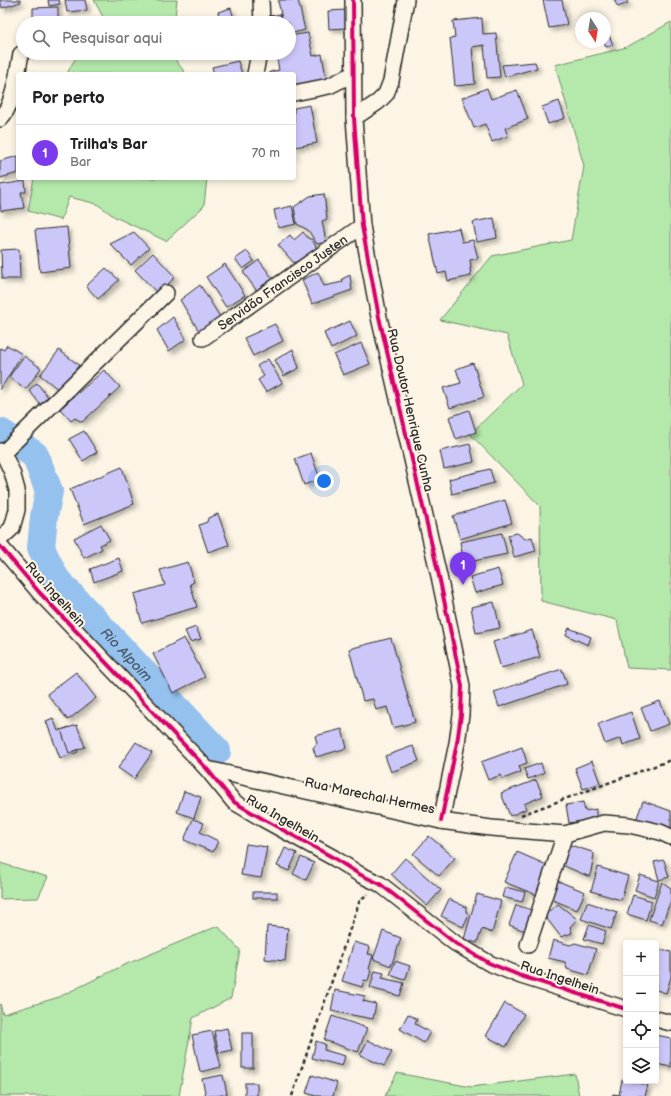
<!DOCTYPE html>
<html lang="pt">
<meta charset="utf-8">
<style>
body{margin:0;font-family:"Balsamiq Sans",sans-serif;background:#f2f2f2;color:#202124}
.controls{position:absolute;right:12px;bottom:12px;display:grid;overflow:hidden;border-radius:4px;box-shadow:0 2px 6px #0003}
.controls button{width:36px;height:36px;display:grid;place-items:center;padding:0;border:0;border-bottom:1px solid #e0e0e0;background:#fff;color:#202124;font:20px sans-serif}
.compass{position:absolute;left:575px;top:12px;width:36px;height:36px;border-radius:50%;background:#fff;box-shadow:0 2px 6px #0003;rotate:168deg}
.you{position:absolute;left:324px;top:481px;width:14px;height:14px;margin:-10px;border:3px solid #fff;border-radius:50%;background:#1a73e8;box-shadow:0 0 0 6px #1a73e833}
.badge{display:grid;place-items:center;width:26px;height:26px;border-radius:50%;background:#7c3aed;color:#fff;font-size:13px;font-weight:700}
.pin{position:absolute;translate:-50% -33px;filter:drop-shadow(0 1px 2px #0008)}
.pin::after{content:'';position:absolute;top:21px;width:14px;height:12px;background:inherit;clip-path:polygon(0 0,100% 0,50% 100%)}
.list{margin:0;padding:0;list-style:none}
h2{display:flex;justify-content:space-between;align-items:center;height:52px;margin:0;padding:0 16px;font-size:17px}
h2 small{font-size:13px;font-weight:400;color:#757577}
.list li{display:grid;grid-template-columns:26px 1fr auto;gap:12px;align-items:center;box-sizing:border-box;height:56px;padding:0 16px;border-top:1px solid #e0e0e0}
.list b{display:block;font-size:15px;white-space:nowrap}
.list p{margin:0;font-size:13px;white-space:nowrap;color:#757577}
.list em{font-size:13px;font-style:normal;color:#757577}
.icon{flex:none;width:22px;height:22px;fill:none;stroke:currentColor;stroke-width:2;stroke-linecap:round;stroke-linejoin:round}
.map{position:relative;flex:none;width:671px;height:1096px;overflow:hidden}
.search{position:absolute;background:#fff;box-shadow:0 2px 6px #0003;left:16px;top:16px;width:280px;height:44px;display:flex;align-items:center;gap:10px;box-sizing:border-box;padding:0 14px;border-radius:22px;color:#757577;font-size:15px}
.panel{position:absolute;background:#fff;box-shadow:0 2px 6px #0003;left:16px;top:72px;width:280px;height:108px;border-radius:4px}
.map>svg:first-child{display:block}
</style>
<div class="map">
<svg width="671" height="1096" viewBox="0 0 671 1096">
<defs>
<filter id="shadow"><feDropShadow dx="3.5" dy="3.5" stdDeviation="2" flood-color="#0004"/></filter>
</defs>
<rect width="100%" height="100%" fill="#fcf5e5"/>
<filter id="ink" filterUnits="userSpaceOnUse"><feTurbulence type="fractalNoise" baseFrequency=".025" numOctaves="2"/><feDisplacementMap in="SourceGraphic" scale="8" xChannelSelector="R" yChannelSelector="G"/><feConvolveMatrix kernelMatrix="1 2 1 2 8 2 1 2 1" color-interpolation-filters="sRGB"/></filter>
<g filter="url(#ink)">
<g fill="#b4e9ab" stroke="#708a6b">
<polygon points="94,0 177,0 175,17 169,23 99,23 103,17"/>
<polygon points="671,22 671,670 627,668 617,620 541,601 540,506 470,434 522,384 507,335 440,320 492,256 571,240 584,166 555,65 627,47"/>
<polygon points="79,53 170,53 186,74 67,74 72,64"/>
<polygon points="34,178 207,178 204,206 166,241 115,217 97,204 69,197 61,220 28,211"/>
<polygon points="0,863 48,877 38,898 0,899"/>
<polygon points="218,926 240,950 231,998 193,1018 179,1096 0,1096 0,1004 3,1014 59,997 122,966"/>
<polygon points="397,1073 471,1087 575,1074 579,1096 385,1096"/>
</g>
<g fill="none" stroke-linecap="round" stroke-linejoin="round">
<path stroke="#94c1ee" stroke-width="28" id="s1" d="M0 432 35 455 49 491 44 517 41 548 56 579 217 751"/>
</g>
<g fill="#ccc7f9" stroke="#2b2b2b" filter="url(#shadow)">
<polygon points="0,0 20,0 21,2 2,8"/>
<polygon points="48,0 59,0 60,4 49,6"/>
<polygon points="65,0 85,0 87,10 67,12"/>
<polygon points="282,0 298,0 305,30 289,34 289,23 283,23 278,1"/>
<polygon points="543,0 562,0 567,25 549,28"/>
<polygon points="614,0 626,0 628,3 618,7"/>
<polygon points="58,7 58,23 33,23 33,8"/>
<polygon points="231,8 235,23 221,23 218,12"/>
<polygon points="346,10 346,28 329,29 328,11"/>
<polygon points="280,14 282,23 266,23 265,17"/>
<polygon points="482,18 483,34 496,33 500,77 487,78 484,45 472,47 475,84 455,86 450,38 455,37 453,21"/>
<polygon points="308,33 313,56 322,54 327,84 294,90 294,74 270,74 270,72 279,70 276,53 289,53 289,36"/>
<polygon points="609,35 613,45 606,47 604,42 605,42 605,36"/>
<polygon points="238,61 242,74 214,74 212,67"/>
<polygon points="535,62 537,68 505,77 502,65"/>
<polygon points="487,88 491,99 517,90 528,119 505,128 508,136 492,142 485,124 474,128 462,98"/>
<polygon points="559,101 565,118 548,124 542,107"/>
<polygon points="310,105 317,143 295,147 294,157 294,108"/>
<polygon points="18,156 18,173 0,178 0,161"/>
<polygon points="25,181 26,192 21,192 24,208 1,211 0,203 0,185"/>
<polygon points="324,194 327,219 322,221 326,242 317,244 308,230 297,224 294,207 310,196"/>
<polygon points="292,206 296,224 278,228 274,210"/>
<polygon points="494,218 497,238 477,242 473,222"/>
<polygon points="67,227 71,268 40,272 35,230"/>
<polygon points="459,228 462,242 473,240 478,258 470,260 471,268 470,268 471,276 448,281 446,272 438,274 429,234"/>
<polygon points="134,232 149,248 131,265 110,244"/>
<polygon points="303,232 309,239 312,239 318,251 294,263 278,245 290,235 294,240"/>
<polygon points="19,249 20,279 2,279 1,250"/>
<polygon points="247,251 254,261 243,269 235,259"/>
<polygon points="153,253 175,277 158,294 135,270"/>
<polygon points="259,260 273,279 257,291 243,272"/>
<polygon points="225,264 245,295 226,307 206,277"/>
<polygon points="106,268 119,280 98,299 86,286"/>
<polygon points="318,272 324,286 343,282 342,279 350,275 352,290 312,304 302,280"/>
<polygon points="200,285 220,317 199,331 180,300"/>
<polygon points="173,317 186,339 169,351 157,330"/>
<polygon points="350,321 357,336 331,349 324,333"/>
<polygon points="275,324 283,341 253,356 244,338"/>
<polygon points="361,343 370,364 343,375 334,355"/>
<polygon points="7,345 22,354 0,390 0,348 4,350"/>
<polygon points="293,349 299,368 284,376 275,360"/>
<polygon points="59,350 79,365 59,390 40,375"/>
<polygon points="24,356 41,368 26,389 9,377"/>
<polygon points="268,359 282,383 266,392 258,380 264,376 257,366"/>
<polygon points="473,363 484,397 450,408 443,388 461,383 456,369"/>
<polygon points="104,370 120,387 82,422 75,418 71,421 60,409"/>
<polygon points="37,383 51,401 43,408 29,390"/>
<polygon points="469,410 476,432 456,439 449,417"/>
<polygon points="84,431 97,452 83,461 69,439"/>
<polygon points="470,444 474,462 444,469 440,451"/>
<polygon points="311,453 320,479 304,485 295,459"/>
<polygon points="122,467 134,504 84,524 70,489"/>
<polygon points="490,469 494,483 452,494 449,479"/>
<polygon points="505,500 512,523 460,539 453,516"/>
<polygon points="218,514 229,545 208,552 199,525 207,522 208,518"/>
<polygon points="101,524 110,540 100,545 102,549 84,558 74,538"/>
<polygon points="502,533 507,554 464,563 460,542"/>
<polygon points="517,533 525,539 532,537 536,551 514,557 508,535"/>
<polygon points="119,558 123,571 94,582 90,569"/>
<polygon points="188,562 194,582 190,584 197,607 142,623 134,594 165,585 160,570"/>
<polygon points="498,569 503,585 475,593 470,577"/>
<polygon points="494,602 500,628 476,633 471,607"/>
<polygon points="196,627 201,639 190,642 185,631"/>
<polygon points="569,628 591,637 588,645 566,635"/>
<polygon points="532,630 540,657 501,668 493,642"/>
<polygon points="184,638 205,677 173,693 153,654"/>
<polygon points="391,638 415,722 393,728 387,707 376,710 373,699 363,701 349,649"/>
<polygon points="562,669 567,684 499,707 494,692"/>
<polygon points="76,672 96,698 68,720 47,694"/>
<polygon points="660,701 669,724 650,731 641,708"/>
<polygon points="631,712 640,739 623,745 621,738 605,744 598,724"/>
<polygon points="53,718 58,731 69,727 78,752 60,758 46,721"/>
<polygon points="77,725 85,747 69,753 61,730"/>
<polygon points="342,729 347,748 316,757 313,748 317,743 315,736"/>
<polygon points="136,742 152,753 134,779 118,768"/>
<polygon points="413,746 419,761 391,772 385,756"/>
<polygon points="522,747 527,763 519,766 521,772 503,779 501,775 488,780 481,762"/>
<polygon points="592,761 600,783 583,789 575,768"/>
<polygon points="541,763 544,773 528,779 524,769"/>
<polygon points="536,780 543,796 524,804 526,809 510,816 501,793"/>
<polygon points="184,791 201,797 194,818 177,812"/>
<polygon points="643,801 671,811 671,834 635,823"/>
<polygon points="583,802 585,811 596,809 596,819 569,823 566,805"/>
<polygon points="193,819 204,823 200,832 218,841 213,852 184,840"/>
<polygon points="429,836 455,858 439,876 413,854"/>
<polygon points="246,844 267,847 261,878 241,875"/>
<polygon points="567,844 592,852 594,854 590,877 562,865"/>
<polygon points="285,848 297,853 289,871 277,866"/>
<polygon points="517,852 549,866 537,895 504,882"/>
<polygon points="301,857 314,863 306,880 293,874"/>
<polygon points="405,858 441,890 427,906 391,874"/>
<polygon points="664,860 669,877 659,880 654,862"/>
<polygon points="598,867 628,876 621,900 591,891"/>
<polygon points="640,875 659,881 654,897 635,890"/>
<polygon points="553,879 585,892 577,910 546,897"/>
<polygon points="662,882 671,888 671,900 662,924 649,920"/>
<polygon points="505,887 525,892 522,902 502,897"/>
<rect x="253" y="892" width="24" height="6"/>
<polygon points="477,894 501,901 492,933 482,929 477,943 464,939"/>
<polygon points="633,895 652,901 646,920 627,914"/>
<polygon points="449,899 466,907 466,912 469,914 463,927 441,916"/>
<polygon points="587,902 617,912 611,929 581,919"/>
<polygon points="558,904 577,919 570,927 572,933 561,937 544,915"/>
<polygon points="516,905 535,911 528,932 509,925"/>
<polygon points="589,925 606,931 602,944 584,939"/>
<polygon points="267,926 288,928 285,961 265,959"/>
<polygon points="383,931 401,938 391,966 373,959"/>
<polygon points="553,940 570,945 575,943 596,949 588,975 567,969 565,962 548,958"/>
<polygon points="354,942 370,947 368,954 373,955 369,969 371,970 368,981 364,980 362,987 342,981"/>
<polygon points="656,948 671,952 671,977 666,993 656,990"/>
<polygon points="395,961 410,966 405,980 390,975"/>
<polygon points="375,971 384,973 382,978 404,983 400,996 370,988"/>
<polygon points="335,990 365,996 363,1001 376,1004 373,1019 331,1011"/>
<polygon points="505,1003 524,1014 506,1047 486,1036"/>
<polygon points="408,1014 417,1019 415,1024 430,1032 424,1043 400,1029"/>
<polygon points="332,1016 367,1028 358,1052 324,1040"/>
<polygon points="227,1028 232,1050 219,1053 214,1031"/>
<polygon points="212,1031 221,1067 200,1072 192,1035"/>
<rect x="242" y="1033" width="11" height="35"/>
<polygon points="656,1035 671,1038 671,1067 656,1064"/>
<polygon points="368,1040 392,1052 384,1066 360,1055"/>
<polygon points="316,1041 325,1044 324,1050 345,1056 342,1066 312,1058"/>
<polygon points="223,1075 227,1094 217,1096 206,1096 202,1079"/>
<polygon points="312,1075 337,1083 333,1096 316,1096 306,1093"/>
<polygon points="622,1080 648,1085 645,1096 612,1096 613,1094 619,1095"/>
<rect x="245" y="1083" width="12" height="13"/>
</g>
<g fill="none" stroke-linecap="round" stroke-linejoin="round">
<g stroke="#2b2b2b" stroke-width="18">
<g id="minor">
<polyline points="261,0 262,23"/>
<polyline points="353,0 354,118 362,226 379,317 439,576 462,686 461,715 457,743 441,821"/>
<polyline points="255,74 259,53"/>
<polyline points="294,93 329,86 353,74"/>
<polyline points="354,118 378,102 386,94 391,81 406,0"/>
<path d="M0 119C14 105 17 73 21 54"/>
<path id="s2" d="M203 338 362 226"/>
<polyline points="0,451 3,453 12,472 17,490 17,510 12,528 0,539"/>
<polyline points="3,453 166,293"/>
<polyline points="0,546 39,592 207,769 234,802 263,819 334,858 359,874 380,884 455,943 489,963 521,976 626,1009"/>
<polyline points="207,769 441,821 491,828 565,834 604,823 629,825 660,832 671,837"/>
<polyline points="528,945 565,834"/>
<polyline points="656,1019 671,1023"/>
</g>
</g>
<g stroke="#2b2b2b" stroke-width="2.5" stroke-dasharray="4 3" stroke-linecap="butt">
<polyline points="521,815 671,760"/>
<polyline points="292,1096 360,900 368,894"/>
</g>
<use href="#minor" stroke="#fcf5e5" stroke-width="15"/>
<g stroke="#fcf5e5" stroke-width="6">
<g id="cycleway">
<polyline points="353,0 354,118 362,226 379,317 439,576 462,686 461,715 457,743 441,821"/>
<polyline points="0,546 39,592 207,769 234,802 263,819 334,858 359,874 380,884 455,943 489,963 521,976 626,1009"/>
</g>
</g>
<use href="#cycleway" stroke="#d6006c" stroke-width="4"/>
</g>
</g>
<g text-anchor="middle" stroke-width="4" stroke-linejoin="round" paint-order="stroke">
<g font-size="13" fill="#2b2b2b" stroke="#fcf5e5">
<text dy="5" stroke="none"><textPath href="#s2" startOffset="97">Servidão Francisco Justen</textPath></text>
<text transform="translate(411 410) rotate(77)" y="5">Rua Doutor Henrique Cunha</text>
<text transform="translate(56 594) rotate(48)" y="5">Rua Ingelhein</text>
<text transform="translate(370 795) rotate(12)" y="5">Rua Marechal Hermes</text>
<text transform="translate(283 818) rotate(30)" y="5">Rua Ingelhein</text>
<text transform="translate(560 977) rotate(18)" y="5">Rua Ingelhein</text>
</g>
<g font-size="14" font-style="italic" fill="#4a5866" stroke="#fcf5e5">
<text dy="5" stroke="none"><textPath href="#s1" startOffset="276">Rio Alpoim</textPath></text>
</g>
</g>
</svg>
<div class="controls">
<button>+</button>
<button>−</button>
<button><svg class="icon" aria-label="locate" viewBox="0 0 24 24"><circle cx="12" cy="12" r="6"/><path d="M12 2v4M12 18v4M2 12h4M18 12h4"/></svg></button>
<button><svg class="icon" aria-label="layers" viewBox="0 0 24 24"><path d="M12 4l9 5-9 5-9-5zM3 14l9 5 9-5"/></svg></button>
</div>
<svg class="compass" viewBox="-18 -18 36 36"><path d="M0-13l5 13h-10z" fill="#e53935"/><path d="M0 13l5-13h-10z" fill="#757577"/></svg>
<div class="you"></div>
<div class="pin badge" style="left:463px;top:585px">1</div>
<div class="search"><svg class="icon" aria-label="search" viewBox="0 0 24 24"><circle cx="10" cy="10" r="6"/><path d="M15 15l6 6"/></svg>Pesquisar aqui</div>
<section class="panel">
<h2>Por perto<small></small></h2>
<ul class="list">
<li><span class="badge">1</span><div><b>Trilha's Bar</b><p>Bar</p></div><em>70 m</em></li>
</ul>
</section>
</div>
